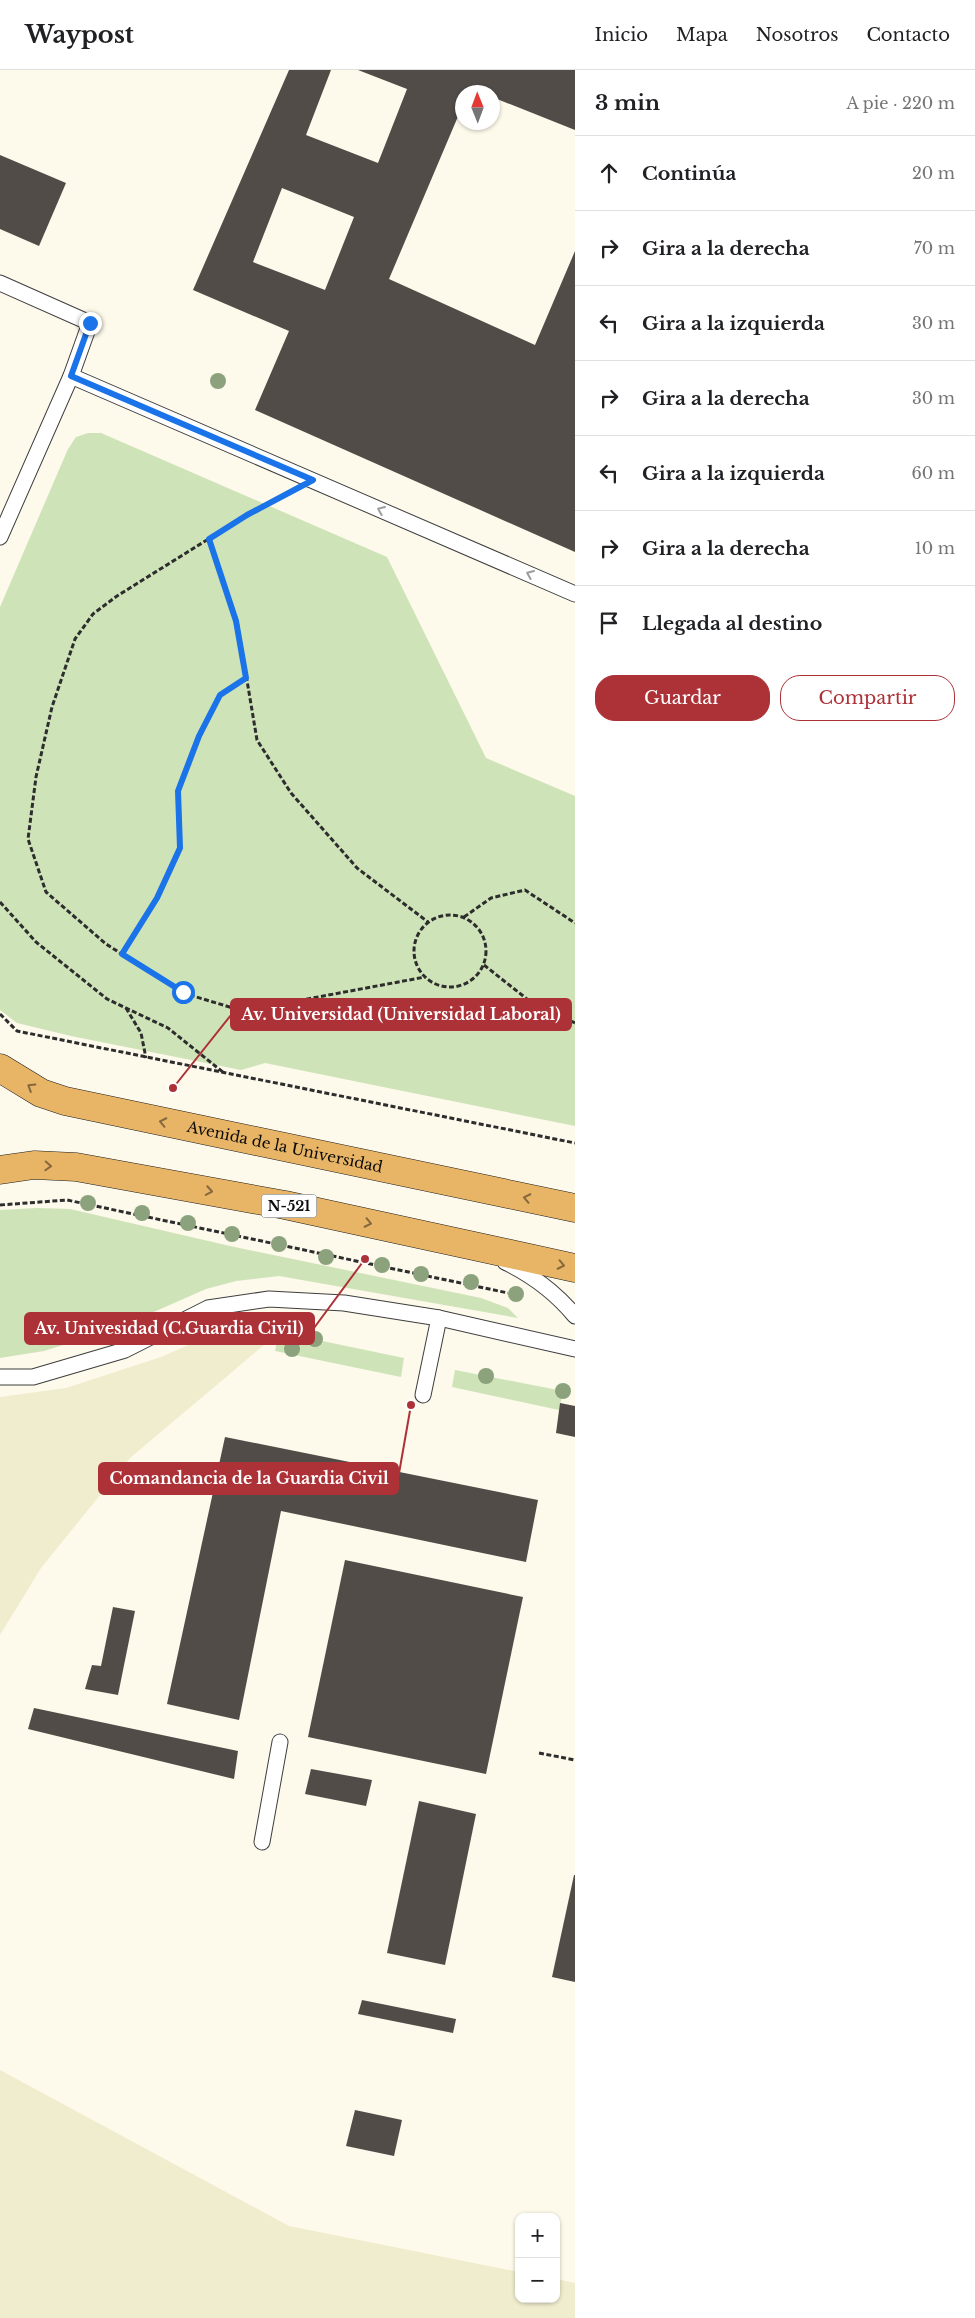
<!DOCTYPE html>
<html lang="es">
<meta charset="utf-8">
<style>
body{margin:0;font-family:"Libre Baskerville",serif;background:#f6f6f6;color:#202124}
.controls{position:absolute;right:15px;bottom:15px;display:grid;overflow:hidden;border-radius:10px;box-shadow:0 1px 4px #0004}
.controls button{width:45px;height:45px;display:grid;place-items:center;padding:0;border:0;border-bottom:1px solid #e0e0e0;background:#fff;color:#202124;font:25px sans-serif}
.compass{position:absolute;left:455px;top:15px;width:45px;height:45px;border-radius:50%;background:#fff;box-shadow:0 1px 4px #0004;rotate:359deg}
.stop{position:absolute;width:15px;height:15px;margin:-11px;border:4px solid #1a73e8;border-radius:50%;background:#fff}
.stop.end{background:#1a73e8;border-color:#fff;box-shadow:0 1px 5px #0008}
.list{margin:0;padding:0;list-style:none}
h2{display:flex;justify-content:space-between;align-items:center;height:65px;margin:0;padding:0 20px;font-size:21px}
h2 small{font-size:16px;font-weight:400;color:#757577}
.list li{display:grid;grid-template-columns:32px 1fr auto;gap:15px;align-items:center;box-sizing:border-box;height:75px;padding:0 20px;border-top:1px solid #e0e0e0}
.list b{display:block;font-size:19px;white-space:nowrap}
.list em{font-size:16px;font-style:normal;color:#757577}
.actions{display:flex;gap:10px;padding:15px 20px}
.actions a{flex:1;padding:11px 0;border:1px solid #ac3238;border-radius:20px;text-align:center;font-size:18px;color:#ac3238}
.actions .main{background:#ac3238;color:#fff}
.icon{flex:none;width:28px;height:28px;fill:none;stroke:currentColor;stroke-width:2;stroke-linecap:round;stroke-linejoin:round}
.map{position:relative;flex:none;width:575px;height:2248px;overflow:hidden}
header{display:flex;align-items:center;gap:30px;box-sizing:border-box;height:70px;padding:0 25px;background:#fff;border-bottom:1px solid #e0e0e0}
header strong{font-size:24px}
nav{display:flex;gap:28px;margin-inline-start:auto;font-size:18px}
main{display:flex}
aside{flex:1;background:#fff}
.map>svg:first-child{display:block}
</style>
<header>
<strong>Waypost</strong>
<nav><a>Inicio</a><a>Mapa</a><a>Nosotros</a><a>Contacto</a></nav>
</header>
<main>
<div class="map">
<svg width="575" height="2248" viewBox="0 0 575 2248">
<rect width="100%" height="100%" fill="#fdf9eb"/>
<g fill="#f0edce">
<polygon points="273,1252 290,1253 130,1388 41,1498 0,1565 0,1327 66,1318 161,1287 216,1263"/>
<polygon points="0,2000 289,2156 519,2202 519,2229 556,2229 556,2209 575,2213 575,2248 0,2248"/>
</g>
<g fill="#cfe3b8">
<polygon points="88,363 101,363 387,487 486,688 575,726 575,1056 265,993 241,1000 71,966 17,953 0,940 0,537 68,379 76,367"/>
<polygon points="37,1138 70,1139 230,1176 481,1228 508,1238 518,1248 279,1206 236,1211 206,1219 115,1259 44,1281 0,1288 0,1140"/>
<polygon points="279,1262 404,1288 401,1307 275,1281"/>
<polygon points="455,1300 563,1321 559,1340 452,1317"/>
</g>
<g fill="#524c48" fill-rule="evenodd">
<path d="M289 0H331L306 65 378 93 407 19 358 0H575V60L492 27V22H482L471 18 469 22H462V37L389 209 535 275 575 181V482L255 340 289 261 193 220ZM282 118 354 147 325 220 253 192Z"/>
<polygon points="0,85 66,113 39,176 0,159"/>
<polygon points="560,1333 575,1336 575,1367 556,1363"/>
<polygon points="225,1367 538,1430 526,1492 281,1441 239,1650 167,1634"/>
<polygon points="345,1490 523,1527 486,1704 308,1667"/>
<polygon points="113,1537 135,1541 118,1625 85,1619 92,1595 101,1596"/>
<polygon points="34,1638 238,1681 234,1709 28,1659"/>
<polygon points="311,1699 372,1710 366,1736 305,1724"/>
<polygon points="419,1731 476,1744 445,1895 387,1883"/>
<polygon points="574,1805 575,1805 575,1912 552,1907"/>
<polygon points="362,1930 456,1949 453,1963 358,1944"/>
<polygon points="355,2040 402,2050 394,2086 346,2076"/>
</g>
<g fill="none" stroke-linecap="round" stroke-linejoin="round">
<g stroke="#3e3e3e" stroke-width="17">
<g id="service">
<polyline points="0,213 90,253 71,306 0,467"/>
<polyline points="71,306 575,524"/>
<path d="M505 1192C532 1205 556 1223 575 1246"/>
<polyline points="0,1307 33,1307 125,1280 208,1238 269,1229 344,1233 439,1248 575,1279"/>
<polyline points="423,1325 439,1248"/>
<polyline points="262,1772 280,1672"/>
</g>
</g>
<g stroke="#1c1c1c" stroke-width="29">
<g id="trunk">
<path id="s1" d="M0 998 41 1023 65 1031 575 1138"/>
<polyline points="0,1100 34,1095 76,1097 285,1135 575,1198"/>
</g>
</g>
<g stroke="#2d2d2d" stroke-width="3" stroke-dasharray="5 2.5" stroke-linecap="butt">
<polyline points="286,425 247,445 117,526 93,544 75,569 52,637 36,707 28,769 46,822 106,874 183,923 243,941 425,907"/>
<polyline points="209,469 237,551 257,670 291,723 357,798 428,852"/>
<polyline points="0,832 36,872 107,929 168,958 224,1003"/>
<circle cx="450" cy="881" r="36"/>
<polyline points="464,847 491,828 525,820 575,853"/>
<polyline points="122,884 157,828 180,778 178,721 199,666 220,625 246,608"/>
<polyline points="484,895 532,933 575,953"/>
<polyline points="126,938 141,963 146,988"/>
<polyline points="0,944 17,961 575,1073"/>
<polyline points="0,1135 67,1130 508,1223"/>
<polyline points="539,1683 575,1690"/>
</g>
<use href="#service" stroke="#fff" stroke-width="15"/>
<use href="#trunk" stroke="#e8b466" stroke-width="28"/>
</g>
<g fill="#8ba27d">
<circle cx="218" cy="311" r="8"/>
<circle cx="88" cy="1133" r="8"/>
<circle cx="142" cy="1143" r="8"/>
<circle cx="188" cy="1153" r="8"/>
<circle cx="232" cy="1164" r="8"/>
<circle cx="279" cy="1174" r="8"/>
<circle cx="326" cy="1187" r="8"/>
<circle cx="382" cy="1195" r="8"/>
<circle cx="421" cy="1204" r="8"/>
<circle cx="471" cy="1212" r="8"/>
<circle cx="516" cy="1224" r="8"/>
<circle cx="315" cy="1269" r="8"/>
<circle cx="292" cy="1279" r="8"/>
<circle cx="486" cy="1306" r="8"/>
<circle cx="563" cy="1321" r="8"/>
</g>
<defs><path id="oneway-chevron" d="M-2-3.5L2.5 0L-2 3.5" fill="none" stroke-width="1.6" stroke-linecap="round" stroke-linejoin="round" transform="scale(1.25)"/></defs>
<g stroke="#9d9d9d">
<use href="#oneway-chevron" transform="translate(381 440) rotate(-157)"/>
<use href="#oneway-chevron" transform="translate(530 504) rotate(-157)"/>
</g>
<g stroke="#85683d">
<use href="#oneway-chevron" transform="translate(31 1017) rotate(-148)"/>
<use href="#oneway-chevron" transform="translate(163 1052) rotate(-168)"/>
<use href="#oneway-chevron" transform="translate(48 1096) rotate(3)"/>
<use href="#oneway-chevron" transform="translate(209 1121) rotate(10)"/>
<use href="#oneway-chevron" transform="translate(527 1128) rotate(-168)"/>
<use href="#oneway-chevron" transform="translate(368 1153) rotate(12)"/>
<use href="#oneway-chevron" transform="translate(561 1195) rotate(12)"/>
</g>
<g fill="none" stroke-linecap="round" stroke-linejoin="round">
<polyline stroke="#1a73e8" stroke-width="6" points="90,253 71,306 313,410 247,445 209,469 236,551 246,608 220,625 199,666 178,721 180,778 157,828 122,884 183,922"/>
</g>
<g text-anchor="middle" stroke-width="5" stroke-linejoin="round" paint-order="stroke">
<rect fill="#fff" stroke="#545454" stroke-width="1" x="261.5" y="1124.5" width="55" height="23" rx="4"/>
<g font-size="14" font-weight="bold" fill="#0b0b0b">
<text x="289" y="1141">N-521</text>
</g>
<g font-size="15" fill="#0b0b0b" stroke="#fff">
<text dy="5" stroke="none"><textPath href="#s1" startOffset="298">Avenida de la Universidad</textPath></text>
</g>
</g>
<path fill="none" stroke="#ac3238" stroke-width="2" d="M173 1018L231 945M365 1189L314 1258M411 1335L398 1409"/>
<g fill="#ac3238" stroke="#fff" stroke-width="2">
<circle cx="173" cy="1018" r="5"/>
<circle cx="365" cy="1189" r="5"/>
<circle cx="411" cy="1335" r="5"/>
</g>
<g fill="#ac3238" stroke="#ac3238" stroke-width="2">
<rect x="231" y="929" width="340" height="31" rx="5"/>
<rect x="25" y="1243" width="289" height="31" rx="5"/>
<rect x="99" y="1393" width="299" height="31" rx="5"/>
</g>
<g font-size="16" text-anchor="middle" font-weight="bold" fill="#fff">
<text x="401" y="950">Av. Universidad (Universidad Laboral)</text>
<text x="169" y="1264">Av. Univesidad (C.Guardia Civil)</text>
<text x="249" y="1414">Comandancia de la Guardia Civil</text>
</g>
</svg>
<div class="controls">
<button>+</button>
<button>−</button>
</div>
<svg class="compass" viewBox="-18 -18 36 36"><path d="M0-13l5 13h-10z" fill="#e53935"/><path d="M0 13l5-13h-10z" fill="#757577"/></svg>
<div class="stop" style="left:183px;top:922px"></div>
<div class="stop end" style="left:90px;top:253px"></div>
</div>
<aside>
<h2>3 min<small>A pie · 220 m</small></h2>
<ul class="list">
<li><svg class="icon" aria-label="ahead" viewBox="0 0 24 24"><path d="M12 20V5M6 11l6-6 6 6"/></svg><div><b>Continúa</b></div><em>20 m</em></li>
<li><svg class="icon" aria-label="right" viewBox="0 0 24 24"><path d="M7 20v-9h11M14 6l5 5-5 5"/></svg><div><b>Gira a la derecha</b></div><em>70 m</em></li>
<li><svg class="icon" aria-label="left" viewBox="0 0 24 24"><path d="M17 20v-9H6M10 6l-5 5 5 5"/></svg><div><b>Gira a la izquierda</b></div><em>30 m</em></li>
<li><svg class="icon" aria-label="right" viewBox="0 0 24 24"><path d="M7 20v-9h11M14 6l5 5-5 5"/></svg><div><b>Gira a la derecha</b></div><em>30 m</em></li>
<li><svg class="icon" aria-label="left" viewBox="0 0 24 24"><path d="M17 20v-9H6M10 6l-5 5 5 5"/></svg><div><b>Gira a la izquierda</b></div><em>60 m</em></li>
<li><svg class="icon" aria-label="right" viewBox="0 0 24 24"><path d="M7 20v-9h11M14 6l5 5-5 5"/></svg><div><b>Gira a la derecha</b></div><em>10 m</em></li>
<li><svg class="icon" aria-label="arrive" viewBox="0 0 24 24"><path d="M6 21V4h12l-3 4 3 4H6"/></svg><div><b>Llegada al destino</b></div></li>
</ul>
<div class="actions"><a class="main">Guardar</a><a>Compartir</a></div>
</aside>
</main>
